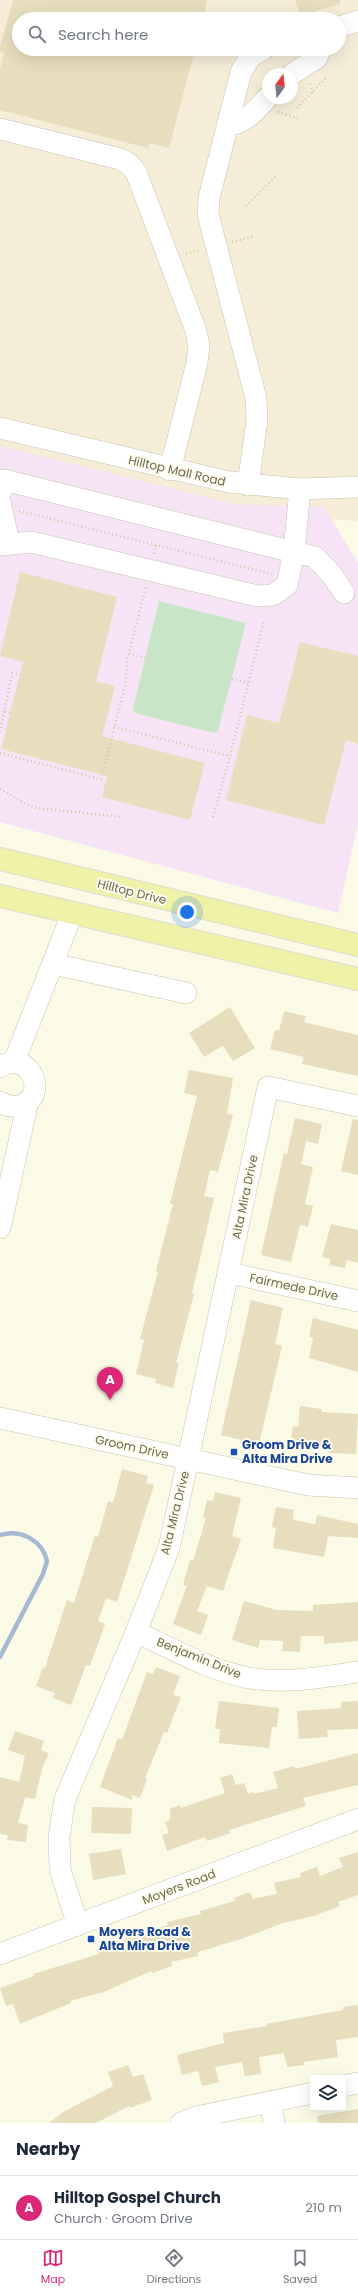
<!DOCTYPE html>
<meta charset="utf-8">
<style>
body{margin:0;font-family:Poppins,sans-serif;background:#f2f2f3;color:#1f2937}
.controls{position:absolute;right:12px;bottom:12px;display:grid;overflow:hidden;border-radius:0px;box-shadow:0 4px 16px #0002}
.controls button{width:36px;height:36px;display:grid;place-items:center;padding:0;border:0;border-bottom:1px solid #e0e1e3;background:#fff;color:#1f2937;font:20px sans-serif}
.compass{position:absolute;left:262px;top:68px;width:36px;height:36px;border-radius:50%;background:#fff;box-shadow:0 4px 16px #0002;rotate:15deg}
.you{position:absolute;left:187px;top:912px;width:14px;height:14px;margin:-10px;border:3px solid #fff;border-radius:50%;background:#1a73e8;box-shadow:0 0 0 6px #1a73e833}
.badge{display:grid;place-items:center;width:26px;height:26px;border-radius:50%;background:#db2777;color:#fff;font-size:13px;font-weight:700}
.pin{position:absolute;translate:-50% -33px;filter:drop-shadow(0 1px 2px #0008)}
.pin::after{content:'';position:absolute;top:21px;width:14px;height:12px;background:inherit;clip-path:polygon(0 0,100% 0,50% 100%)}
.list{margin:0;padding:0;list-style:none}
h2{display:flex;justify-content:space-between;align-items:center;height:52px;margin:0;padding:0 16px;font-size:17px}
h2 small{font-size:13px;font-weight:400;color:#747a83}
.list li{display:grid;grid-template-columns:26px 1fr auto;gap:12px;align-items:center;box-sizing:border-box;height:64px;padding:0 16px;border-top:1px solid #e0e1e3}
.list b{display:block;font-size:15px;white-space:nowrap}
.list p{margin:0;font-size:13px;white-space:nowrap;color:#747a83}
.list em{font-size:13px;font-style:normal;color:#747a83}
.icon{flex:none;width:22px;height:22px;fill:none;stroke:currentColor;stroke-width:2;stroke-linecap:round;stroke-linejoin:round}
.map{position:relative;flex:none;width:358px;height:2123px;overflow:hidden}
.search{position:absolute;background:#fff;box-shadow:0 4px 16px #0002;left:12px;right:12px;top:12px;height:44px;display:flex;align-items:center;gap:10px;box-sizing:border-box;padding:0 14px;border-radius:22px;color:#747a83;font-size:15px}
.sheet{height:116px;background:#fff}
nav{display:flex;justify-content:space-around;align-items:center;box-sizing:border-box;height:56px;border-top:1px solid #e0e1e3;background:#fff;font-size:11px;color:#747a83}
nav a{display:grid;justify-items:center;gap:2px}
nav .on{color:#db2777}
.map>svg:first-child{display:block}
</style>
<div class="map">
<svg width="358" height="2123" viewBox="0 0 358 2123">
<rect width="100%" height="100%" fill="#fafae7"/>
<path fill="#f6edd9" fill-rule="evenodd" d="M0 0H358V521L277 515 0 455ZM19 19H339V49H19ZM268 74H292V98H268Z"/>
<polygon fill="#f6e4f6" points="0,446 234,504 324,507 358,563 358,824 338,913 0,822"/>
<polygon fill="#c8e6c7" points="159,601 246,623 218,731 214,733 135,713 133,709"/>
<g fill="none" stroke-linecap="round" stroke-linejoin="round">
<path stroke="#a5b9d2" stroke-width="4.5" d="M0 1535C21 1529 42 1540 47 1561L43 1574 0 1657"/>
</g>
<g fill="#e7debd">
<polygon points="13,0 207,0 203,19 19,19 19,49 195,49 169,148 149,143 148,148 0,110 0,70 4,52 0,51 0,47"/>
<polygon points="295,0 340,0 340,4 301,15"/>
<polygon points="20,572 117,597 96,681 115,686 102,736 205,763 190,820 102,797 107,776 1,749 23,662 0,656"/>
<polygon points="300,642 358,656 358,744 346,740 324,825 226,800 247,715 279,723"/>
<polygon points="230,1007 255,1048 233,1061 223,1046 204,1057 189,1033"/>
<polygon points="284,1011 306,1016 304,1022 358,1035 358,1076 302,1064 304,1057 270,1049 275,1030 279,1031"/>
<polygon points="189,1070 233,1078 227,1114 233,1115 218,1172 210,1170 204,1196 214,1198 192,1293 194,1294 176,1363 179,1363 173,1388 155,1383 156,1379 136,1374 144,1340 140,1339 158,1272 156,1271 173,1204 170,1204 197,1096 184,1093"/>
<polygon points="295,1118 322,1124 318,1144 306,1141 301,1164 313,1167 305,1204 313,1206 308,1227 300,1225 291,1262 261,1255 284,1153 287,1154"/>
<polygon points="353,1119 358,1120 358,1175 341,1171"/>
<polygon points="331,1224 358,1230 358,1263 347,1260 345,1268 329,1265 331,1259 322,1257"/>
<polygon points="251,1300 283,1308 275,1344 282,1346 259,1444 221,1435"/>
<polygon points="313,1318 358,1330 358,1372 309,1358 313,1338 309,1337"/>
<polygon points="300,1406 322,1409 322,1412 358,1414 356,1454 330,1453 330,1450 290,1446 293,1426 298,1427"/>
<polygon points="122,1469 148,1476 146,1483 154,1485 117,1602 106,1598 98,1621 105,1624 90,1666 86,1665 71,1705 53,1698 55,1693 36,1686 43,1667 45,1668 67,1600 74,1603 95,1536 98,1537 108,1501 113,1503"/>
<polygon points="215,1492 241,1498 232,1536 241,1539 223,1591 207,1586 197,1611 208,1615 201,1635 173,1624 187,1586 183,1585 190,1560 193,1561 206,1518 203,1517 207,1500 213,1501"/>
<polygon points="276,1507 294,1510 293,1520 315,1524 317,1515 358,1524 358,1538 328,1536 324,1557 273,1548 276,1528 272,1527"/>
<polygon points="244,1601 277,1610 313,1611 313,1605 358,1602 358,1641 324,1644 324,1636 301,1636 300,1652 282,1651 283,1641 260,1640 258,1648 232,1640"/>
<polygon points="156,1667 180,1676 173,1695 181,1697 167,1733 164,1732 145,1778 147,1779 140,1798 132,1795 132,1800 100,1787 118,1738 122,1740 147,1672 153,1674"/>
<polygon points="219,1701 279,1708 277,1727 272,1727 269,1748 219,1743 220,1729 215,1729"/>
<polygon points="358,1701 358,1729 327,1730 328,1737 299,1739 297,1711 341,1708 341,1702"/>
<polygon points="15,1731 44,1741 41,1750 49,1753 42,1769 35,1799 25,1797 18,1823 28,1825 26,1842 7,1840 8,1835 0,1834 0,1777 19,1782 25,1756 8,1750"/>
<polygon points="358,1753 358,1785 303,1798 306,1806 229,1830 231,1833 207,1841 205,1837 167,1851 162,1835 169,1833 165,1822 170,1820 170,1809 180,1805 181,1808 225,1793 220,1778 232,1774 236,1785 244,1783 248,1794 253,1792 254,1794 278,1788 273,1772 294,1766 295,1769"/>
<polygon points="92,1807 132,1808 131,1834 91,1833"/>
<polygon points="121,1849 126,1874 93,1880 89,1854"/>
<polygon points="358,1852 358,1895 338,1902 340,1906 314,1916 283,1923 238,1940 198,1952 198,1956 171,1962 172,1966 152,1973 151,1971 104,1992 70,2001 71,2003 20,2024 13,2004 6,2006 0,1988 34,1976 33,1974 99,1954 98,1951 126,1939 168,1925 167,1922 201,1914 200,1911 235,1901 234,1898 250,1892 253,1899 277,1894 274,1883 301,1877 300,1873 317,1867 320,1876 343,1867 339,1858"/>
<polygon points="358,2005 358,2037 336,2040 338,2057 304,2062 304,2065 287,2067 284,2053 259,2057 261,2074 245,2076 242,2062 215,2067 219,2082 202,2086 198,2071 182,2075 177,2055 224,2043 223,2033 267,2026 266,2024 343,2010 343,2007"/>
<polygon points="128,2065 133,2077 143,2074 152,2100 130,2108 129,2106 96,2123 49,2123 63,2112 113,2086 108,2072"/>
<polygon points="358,2109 358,2123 318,2123 317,2116"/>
</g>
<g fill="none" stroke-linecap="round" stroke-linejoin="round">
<g stroke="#c8c3ad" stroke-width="22">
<g id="minor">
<polyline points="339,27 358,21"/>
<polyline points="292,74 317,58 320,49"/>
<path d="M227 125C246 124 256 110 268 97"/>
<polyline points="0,129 120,159 129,164 136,172 195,328 199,345 197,363 170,470"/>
<polyline points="0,428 229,482 300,489 358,487"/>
<polyline points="248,485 257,420 256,398 212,230 208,214 209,198 241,72 250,57 264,49"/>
<polyline points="300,489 294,552 315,557 332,575 344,593"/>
<polyline points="0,495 4,480 294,552 287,585 273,595 258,596 31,542 0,545"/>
<polyline points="0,502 9,543"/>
<polyline points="53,964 186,993"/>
<polyline points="14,1062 72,914"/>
<path d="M0 1102C6 1106 11 1107 18 1106 50 1101 32 1047 0 1067"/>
<polyline points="0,1228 28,1101"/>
<polyline points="229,1273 358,1301"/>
<polyline points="0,1418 308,1485 358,1488"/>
<path d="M136 1632C171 1648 211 1671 249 1678 286 1684 322 1677 358 1672"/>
<polyline points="78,1925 60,1870 59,1837 65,1799 136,1632 169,1548 268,1087 358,1106"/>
<polyline points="0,1954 358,1819"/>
<polyline points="343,2086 358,2083"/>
<polyline points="270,2102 274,2123"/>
<polyline points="181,2123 196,2117 313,2093"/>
</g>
</g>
<g stroke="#dddbd5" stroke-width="24">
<g id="major">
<polyline points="0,859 358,945"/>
<polyline points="0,896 358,979"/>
</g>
</g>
<g stroke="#d1c7a5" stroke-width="2.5" stroke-dasharray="1 3" stroke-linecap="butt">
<polyline points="310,84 313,93"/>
<polyline points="297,108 327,77"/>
<polyline points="278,112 300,119"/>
<polyline points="246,206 277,175"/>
<polyline points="232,242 255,236"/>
<polyline points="186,254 200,250"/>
<polyline points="19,511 272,574"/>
<polyline points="154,554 156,545"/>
<polyline points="129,654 145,658"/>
<polyline points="232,679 248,683"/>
<polyline points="5,711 10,713"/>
<polyline points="114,727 230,756 264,621"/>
<polyline points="0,732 12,673 20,675"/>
<polyline points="0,753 101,779 125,686 127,660 146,587"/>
<polyline points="0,789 28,805 37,808 122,817"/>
<polyline points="213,817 230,756"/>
</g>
<use href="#minor" stroke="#fff" stroke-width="21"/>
<use href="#major" stroke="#eff1a7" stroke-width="22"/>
</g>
<g fill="#1a4fb4" stroke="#fdfded" stroke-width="1.5">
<rect x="230" y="1448" width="8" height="8" rx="2"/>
<rect x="87" y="1935" width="8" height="8" rx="2"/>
</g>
<g text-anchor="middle" stroke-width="4" stroke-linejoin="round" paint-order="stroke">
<g font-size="12" fill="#71684f" stroke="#fdfded">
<text transform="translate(177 471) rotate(13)" y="4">Hilltop Mall Road</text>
<text transform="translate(132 892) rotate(14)" y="4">Hilltop Drive</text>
<text transform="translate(245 1197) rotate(-78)" y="4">Alta Mira Drive</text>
<text transform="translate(294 1287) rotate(12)" y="4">Fairmede Drive</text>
<text transform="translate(132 1447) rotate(12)" y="4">Groom Drive</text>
<text transform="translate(175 1513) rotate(-76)" y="4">Alta Mira Drive</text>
<text transform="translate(199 1658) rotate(22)" y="4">Benjamin Drive</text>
<text transform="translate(179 1887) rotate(-21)" y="4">Moyers Road</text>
</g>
<g font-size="12" font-weight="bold" fill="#164399" stroke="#fdfded" text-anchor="start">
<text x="242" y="1449">Groom Drive &amp;<tspan x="242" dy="14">Alta Mira Drive</tspan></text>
<text x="99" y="1936">Moyers Road &amp;<tspan x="99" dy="14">Alta Mira Drive</tspan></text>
</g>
</g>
</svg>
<div class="controls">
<button><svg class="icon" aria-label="layers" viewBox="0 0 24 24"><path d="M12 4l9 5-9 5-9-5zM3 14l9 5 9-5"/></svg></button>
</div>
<svg class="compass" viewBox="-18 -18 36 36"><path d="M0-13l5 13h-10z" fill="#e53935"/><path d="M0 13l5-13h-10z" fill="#747a83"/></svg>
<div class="you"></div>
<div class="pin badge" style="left:110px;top:1400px">A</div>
<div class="search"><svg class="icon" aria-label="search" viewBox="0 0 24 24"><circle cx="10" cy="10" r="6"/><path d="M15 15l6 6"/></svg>Search here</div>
</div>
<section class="sheet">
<h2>Nearby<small></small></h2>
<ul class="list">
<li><span class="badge">A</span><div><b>Hilltop Gospel Church</b><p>Church · Groom Drive</p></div><em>210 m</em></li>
</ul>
</section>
<nav>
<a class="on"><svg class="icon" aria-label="map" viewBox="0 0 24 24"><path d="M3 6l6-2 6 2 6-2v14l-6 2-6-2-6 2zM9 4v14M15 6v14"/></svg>Map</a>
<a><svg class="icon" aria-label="directions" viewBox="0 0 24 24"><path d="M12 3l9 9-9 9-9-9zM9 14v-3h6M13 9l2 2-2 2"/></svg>Directions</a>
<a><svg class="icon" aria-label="saved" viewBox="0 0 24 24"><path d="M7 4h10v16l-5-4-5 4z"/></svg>Saved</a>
</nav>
